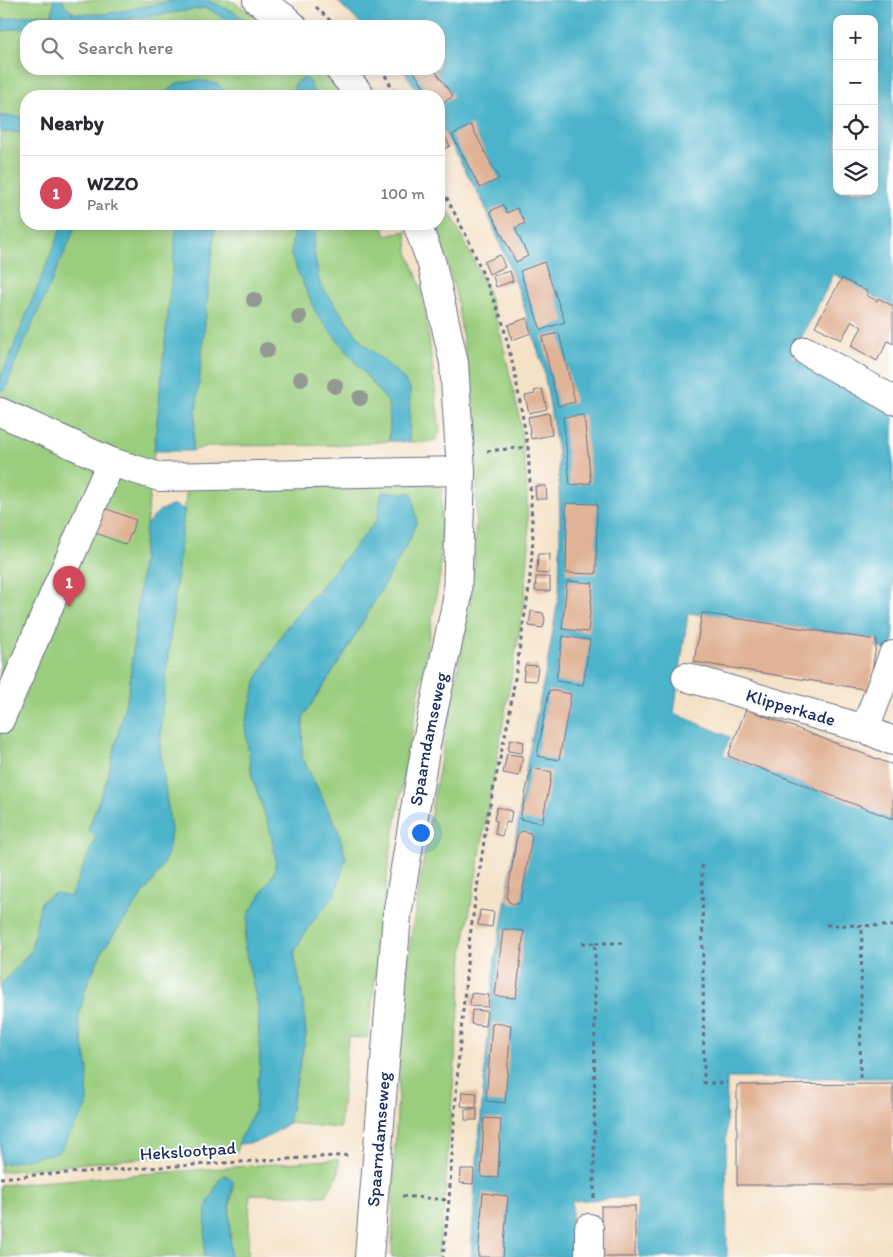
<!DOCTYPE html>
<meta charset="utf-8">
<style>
body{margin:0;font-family:Itim,sans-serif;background:#f7f7f7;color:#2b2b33}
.controls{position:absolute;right:15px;top:15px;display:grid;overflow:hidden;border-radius:10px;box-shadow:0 2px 12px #0003}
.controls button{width:45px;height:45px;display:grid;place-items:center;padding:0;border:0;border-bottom:1px solid #e1e1e2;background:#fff;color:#2b2b33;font:25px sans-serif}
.you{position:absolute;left:420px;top:832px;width:18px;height:18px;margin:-12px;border:4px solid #fff;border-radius:50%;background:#1a73e8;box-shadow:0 0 0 8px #1a73e833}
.badge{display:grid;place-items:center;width:32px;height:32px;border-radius:50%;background:#d1495b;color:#fff;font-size:16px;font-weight:700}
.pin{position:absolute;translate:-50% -41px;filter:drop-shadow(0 1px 2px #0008)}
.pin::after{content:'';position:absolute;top:26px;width:18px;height:15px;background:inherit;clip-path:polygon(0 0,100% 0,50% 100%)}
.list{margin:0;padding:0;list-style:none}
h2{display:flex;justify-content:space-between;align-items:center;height:65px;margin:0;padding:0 20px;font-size:21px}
h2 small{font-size:16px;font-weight:400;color:#7c7c81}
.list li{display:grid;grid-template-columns:32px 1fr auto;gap:15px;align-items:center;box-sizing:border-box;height:75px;padding:0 20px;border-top:1px solid #e1e1e2}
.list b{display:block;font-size:19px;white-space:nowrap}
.list p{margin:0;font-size:16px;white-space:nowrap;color:#7c7c81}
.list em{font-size:16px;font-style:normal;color:#7c7c81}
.icon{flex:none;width:28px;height:28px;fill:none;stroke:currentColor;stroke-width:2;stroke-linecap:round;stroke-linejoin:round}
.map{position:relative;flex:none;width:893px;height:1257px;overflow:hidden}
.search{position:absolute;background:#fff;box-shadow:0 2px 12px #0003;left:20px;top:20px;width:425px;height:55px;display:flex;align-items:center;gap:12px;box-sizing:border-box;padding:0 18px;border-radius:20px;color:#7c7c81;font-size:19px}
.panel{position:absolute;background:#fff;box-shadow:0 2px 12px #0003;left:20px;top:90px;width:425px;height:140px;border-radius:20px}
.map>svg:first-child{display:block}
</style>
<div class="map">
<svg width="893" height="1257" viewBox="0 0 893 1257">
<rect width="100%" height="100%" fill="#fff"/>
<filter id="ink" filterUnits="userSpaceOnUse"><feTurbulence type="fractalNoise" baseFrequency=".02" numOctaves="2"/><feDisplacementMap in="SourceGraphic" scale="10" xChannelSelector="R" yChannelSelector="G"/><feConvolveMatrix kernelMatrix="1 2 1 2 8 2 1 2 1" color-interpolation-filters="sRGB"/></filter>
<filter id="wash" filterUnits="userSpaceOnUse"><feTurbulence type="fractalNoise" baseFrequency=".0096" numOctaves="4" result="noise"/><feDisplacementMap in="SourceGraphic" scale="20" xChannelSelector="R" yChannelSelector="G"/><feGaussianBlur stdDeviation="1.12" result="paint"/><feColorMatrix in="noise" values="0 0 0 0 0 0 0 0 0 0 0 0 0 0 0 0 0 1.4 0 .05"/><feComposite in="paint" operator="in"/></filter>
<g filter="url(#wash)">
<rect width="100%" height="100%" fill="#f4e2c7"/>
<g fill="#9acd7d" stroke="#5a7e6e">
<polygon points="0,0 54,0 52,15 30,15 0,20"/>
<path d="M62 0H176C157 5 87 21 72 12 67 10 65 4 62 0Z"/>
<polygon points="206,0 230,0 273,26 252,26 234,12"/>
<path d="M205 8C216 12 223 17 230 26H49L72 23 109 22Z"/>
<path d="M26 28V69H323L342 96H316L306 78C293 80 292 86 297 96H228L218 84H178L161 96H26V117L0 116V32L12 29Z"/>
<polygon points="0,132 26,132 26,224 178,224 129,690 107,779 88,830 97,837 70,897 41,901 31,952 0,986"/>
<polygon points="439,194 454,220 486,286 501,336 519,415 526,476 529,546 524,605 464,944 444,1203 438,1257 392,1257 394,1162 402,1032 410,944 432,807 470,604 474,565 477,486 475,442 471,388 456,295 446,257 434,224 439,224"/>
<polygon points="215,224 298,224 293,233 291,256 317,315 388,402 390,421 389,441 350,445 207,446 192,451"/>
<polygon points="317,224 382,224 386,236 406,231 408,252 420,285 428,330 440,432 436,440 427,442 409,442 410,388 401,376 363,343 320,284 313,248"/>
<polygon points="442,484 440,575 389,860 368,1038 348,1037 340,1128 288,1123 306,1035 303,1000 294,953 307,929 336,893 338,830 302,757 303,717 345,653 410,539 411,493 382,492 377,520 285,629 257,679 245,725 252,777 270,829 276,860 274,873 249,914 244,944 258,1007 260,1064 255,1109 238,1144 237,1152 117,1160 0,1172 0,1164 8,1163 59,1151 88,1069 78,1020 85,987 103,949 157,875 168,853 171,831 160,750 162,711 187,486"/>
<path d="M339 1159 338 1175 326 1196 250 1194 248 1257H230C231 1235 227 1212 233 1190L224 1175C205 1194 208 1232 204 1257H0V1185Z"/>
</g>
<g fill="#4bb3ca" stroke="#337194" fill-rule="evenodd">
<path d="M54 0H62L67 8 73 13 81 14H104L127 10 176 0H206L234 12 252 26H230C223 17 216 12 205 8L109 22 72 23 49 26H26V28L12 29 0 32V20L30 15H52Z"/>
<path d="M336 0H893V307L834 274 792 356 893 414V652L877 647 878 639 688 613 674 713 730 737 723 755 893 818V1078H727L726 1150 727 1257H639L637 1197 572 1201 571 1257H471L475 1182 495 959 508 889 528 758 547 665 559 594 560 524 558 453 543 367 519 291 484 204 439 123V96H421L403 69H439V26H363ZM837 19H874V191H837Z"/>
<path d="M303 78H306L308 80 316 96H297C292 86 293 84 303 78Z"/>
<polygon points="199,80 218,84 228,96 161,96 178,83"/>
<polygon points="0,116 26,117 26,132 0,132"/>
<polygon points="63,224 76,224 70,240 16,361 5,391 0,389 0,380"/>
<polygon points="178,224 215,224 192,451 154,451 176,232"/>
<polygon points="298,224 317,224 313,248 320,284 363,343 401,376 410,388 409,442 389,441 390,421 388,402 317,315 291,256 293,233"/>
<path d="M382 492 412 493 417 521 410 539 345 653 303 717 302 757 338 830 346 858 336 893 307 929 294 953 303 1000 306 1035 288 1123C269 1137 263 1143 238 1144L255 1109 260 1064 258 1007 244 944 249 914 274 873 276 860 270 829 252 777 245 725 257 679 285 629 377 520Z"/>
<polygon points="174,505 184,509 162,711 160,750 171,831 168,853 157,875 103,949 86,987 78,1020 88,1069 87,1107 59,1152 8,1163 0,1164 0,986 31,951 41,901 55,893 70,897 96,837 88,830 107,779 129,690 146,525 159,511"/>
<path d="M224 1175 229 1177 233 1181C233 1188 231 1194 230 1201 228 1219 232 1238 230 1257H204L206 1207 219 1180Z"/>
</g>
<g id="blocks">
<g fill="#e1b396">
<polygon points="412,69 434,69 453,96 439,106 439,96 430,96"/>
<polygon points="471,125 499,179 480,188 452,135"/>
<polygon points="442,131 450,146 439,152 439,132"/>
<polygon points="503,205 507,213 517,208 525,223 515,228 528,256 516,262 490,211"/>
<polygon points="500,255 505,267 489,274 484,262"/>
<polygon points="544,262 565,322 541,330 520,271"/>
<polygon points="510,271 513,281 496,287 493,276"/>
<polygon points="842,278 868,292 866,295 877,301 878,298 893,306 893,344 888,341 877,361 851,346 862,327 852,321 841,340 815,326"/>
<polygon points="527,318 531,333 512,340 508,325"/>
<polygon points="559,333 575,402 558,406 542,337"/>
<polygon points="542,389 547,409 529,413 525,396 535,394 534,391"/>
<polygon points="549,413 552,435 531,439 528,417"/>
<polygon points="584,415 591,483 570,485 563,417"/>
<polygon points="535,486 546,486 547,499 536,499"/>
<polygon points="566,503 597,504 596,574 566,573 567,517 566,517"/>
<polygon points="99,506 136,520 126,545 89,530"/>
<polygon points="538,554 550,554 549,574 537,573"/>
<polygon points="536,577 550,577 550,591 535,591"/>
<polygon points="567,581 593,583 588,632 562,629"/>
<polygon points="531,611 543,613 545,619 543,628 529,626"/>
<polygon points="702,613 877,640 869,690 694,662"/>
<polygon points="563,636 590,640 583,685 556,681"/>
<polygon points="525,665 538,666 536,681 523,680"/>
<polygon points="549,690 571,694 559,760 537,756"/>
<polygon points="746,709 893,765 893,819 728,756"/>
<polygon points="510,739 524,742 522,753 508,751"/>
<polygon points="507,754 523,756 519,776 503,773"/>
<polygon points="531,768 552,772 542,823 520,819"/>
<polygon points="497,807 512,811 510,823 506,822 502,836 495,834 497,821 494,820"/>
<polygon points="522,831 530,833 532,837 521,901 518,904 513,904 509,902 507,898 516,841 518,834"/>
<polygon points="480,910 494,912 492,927 478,925"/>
<polygon points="503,929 524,931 516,998 495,996"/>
<polygon points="471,993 489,995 488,1007 470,1006"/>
<polygon points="472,1010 487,1011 485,1026 471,1024"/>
<polygon points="492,1023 511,1025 505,1103 486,1101"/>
<polygon points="893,1084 893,1185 737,1185 737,1085"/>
<polygon points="462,1092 477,1093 476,1108 461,1106"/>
<rect x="465" y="1109" width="12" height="11"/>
<polygon points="484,1118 501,1119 498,1178 481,1177"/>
<polygon points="461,1169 474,1169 473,1184 460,1183"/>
<polygon points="483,1193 508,1196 503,1257 478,1257"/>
<rect x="601" y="1206" width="34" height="51"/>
</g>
</g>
</g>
<g filter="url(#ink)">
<use href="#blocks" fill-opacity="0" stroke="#676e83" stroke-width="1"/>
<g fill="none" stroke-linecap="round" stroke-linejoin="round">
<g stroke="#676e83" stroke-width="30">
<g id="minor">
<polyline points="257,0 283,17 293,26"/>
<polyline points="339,69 361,96"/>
<polyline points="806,351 893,400"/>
<polyline points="0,412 111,462 160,477 461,471"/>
<path id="s1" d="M686 677 865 729 893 741"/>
<polyline points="0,720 111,462"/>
<polyline points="865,729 893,655"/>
<path id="s2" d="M369 1257 397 915 426 745 457 600 461 471 454 363 432 264 417 224"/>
<polyline points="589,1257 589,1228"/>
</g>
</g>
<g stroke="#676e83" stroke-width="3" stroke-dasharray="4 4" stroke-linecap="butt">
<polyline points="316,7 336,26"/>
<polyline points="380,69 384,73 396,96"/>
<polyline points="439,183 469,241 502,320 515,374 528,447 533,540 529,588 509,717 488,814 469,943 458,1066 449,1200 443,1257"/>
<polyline points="487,451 528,447"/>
<polyline points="702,865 704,1083 727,1083"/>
<polyline points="826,925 893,926"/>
<polyline points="582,943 595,943 594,1200"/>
<polyline points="595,943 622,943"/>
<polyline points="860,1078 862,925"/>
<polyline points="0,1178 36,1175 350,1155"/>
<polyline points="402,1196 449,1200"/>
</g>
<use href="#minor" stroke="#fff" stroke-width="28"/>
</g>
<g fill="#929992">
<circle cx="254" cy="300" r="8"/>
<circle cx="299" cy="317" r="8"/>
<circle cx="267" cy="350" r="8"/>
<circle cx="301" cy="379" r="8"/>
<circle cx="335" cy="386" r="8"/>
<circle cx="360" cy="398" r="8"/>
</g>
</g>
<g text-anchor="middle" stroke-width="4" stroke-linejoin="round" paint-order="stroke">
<g font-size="18" fill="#1b2f5e" stroke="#fff">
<text dy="6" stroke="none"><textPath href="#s1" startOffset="109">Klipperkade</textPath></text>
<text dy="6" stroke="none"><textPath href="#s2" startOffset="522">Spaarndamseweg</textPath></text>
<text dy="6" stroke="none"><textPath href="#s2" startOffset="118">Spaarndamseweg</textPath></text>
<text transform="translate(188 1151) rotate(-4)" y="6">Hekslootpad</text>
</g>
</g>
</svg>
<div class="controls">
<button>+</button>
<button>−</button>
<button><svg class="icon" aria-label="locate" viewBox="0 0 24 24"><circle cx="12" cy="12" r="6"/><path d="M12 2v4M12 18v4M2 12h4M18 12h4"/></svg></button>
<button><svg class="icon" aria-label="layers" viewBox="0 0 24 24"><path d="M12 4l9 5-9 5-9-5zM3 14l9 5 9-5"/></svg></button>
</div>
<div class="you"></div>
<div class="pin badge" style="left:69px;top:607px">1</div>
<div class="search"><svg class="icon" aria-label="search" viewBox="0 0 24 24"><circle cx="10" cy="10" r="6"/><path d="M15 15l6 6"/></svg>Search here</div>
<section class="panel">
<h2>Nearby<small></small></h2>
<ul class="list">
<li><span class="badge">1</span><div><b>WZZO</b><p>Park</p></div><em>100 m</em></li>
</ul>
</section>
</div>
